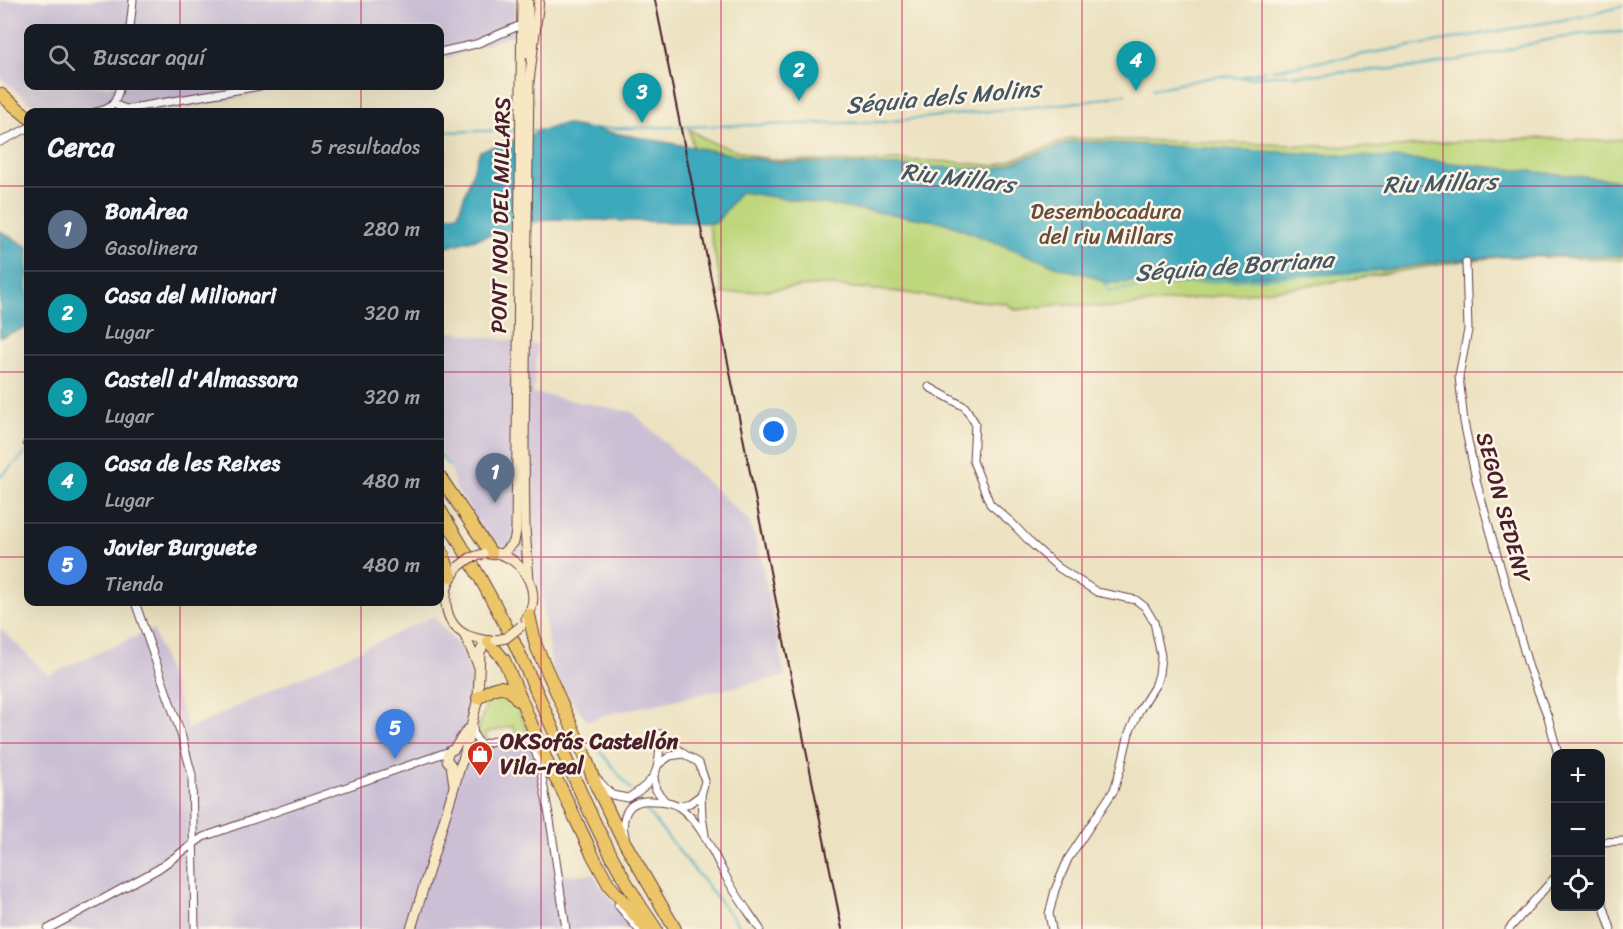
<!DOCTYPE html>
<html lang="es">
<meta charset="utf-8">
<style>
body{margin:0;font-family:Sriracha,sans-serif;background:#20242c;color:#f1f3f6}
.controls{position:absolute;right:18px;bottom:18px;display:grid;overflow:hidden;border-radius:12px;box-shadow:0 6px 24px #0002}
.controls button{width:54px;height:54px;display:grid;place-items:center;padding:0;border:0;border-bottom:2px solid #363941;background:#171b24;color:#f1f3f6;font:30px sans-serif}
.you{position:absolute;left:774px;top:432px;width:21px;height:21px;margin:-15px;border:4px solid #fff;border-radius:50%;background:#1a73e8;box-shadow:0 0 0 9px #1a73e833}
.badge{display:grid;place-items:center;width:39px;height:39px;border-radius:50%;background:#d93025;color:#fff;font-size:20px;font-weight:700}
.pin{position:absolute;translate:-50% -50px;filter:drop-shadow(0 2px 3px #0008)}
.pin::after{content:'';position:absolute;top:32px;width:21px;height:18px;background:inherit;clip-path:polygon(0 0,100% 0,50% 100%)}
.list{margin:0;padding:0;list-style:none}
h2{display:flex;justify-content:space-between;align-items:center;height:78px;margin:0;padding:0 24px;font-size:26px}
h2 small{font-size:20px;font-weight:400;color:#9ea1a6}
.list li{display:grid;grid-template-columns:39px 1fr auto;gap:18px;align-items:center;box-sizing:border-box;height:84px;padding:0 24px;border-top:2px solid #363941}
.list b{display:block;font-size:22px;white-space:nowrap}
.list p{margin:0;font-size:20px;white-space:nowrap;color:#9ea1a6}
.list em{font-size:20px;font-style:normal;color:#9ea1a6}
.icon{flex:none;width:33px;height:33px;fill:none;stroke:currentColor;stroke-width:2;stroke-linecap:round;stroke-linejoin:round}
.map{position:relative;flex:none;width:1623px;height:929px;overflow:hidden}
.search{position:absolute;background:#171b24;box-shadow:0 6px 24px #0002;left:24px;top:24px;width:420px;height:66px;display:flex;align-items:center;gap:15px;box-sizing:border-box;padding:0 21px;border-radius:12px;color:#9ea1a6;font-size:22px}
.panel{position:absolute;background:#171b24;box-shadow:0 6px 24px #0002;left:24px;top:108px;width:420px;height:498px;border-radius:12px}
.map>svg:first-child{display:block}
</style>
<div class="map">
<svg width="1623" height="929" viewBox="0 0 1623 929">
<rect width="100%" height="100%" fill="#fcf5e5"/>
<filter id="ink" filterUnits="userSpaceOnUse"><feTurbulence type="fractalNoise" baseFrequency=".0167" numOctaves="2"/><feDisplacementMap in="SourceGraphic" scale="12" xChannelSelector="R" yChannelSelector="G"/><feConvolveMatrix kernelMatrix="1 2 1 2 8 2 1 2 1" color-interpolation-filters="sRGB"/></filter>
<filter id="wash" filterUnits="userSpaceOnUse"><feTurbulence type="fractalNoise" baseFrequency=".008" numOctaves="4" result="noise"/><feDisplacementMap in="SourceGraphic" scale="24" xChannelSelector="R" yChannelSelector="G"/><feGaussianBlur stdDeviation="1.35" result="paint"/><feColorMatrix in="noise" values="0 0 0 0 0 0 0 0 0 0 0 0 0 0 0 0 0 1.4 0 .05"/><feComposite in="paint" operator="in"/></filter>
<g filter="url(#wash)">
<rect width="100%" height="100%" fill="#ece2c1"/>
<g fill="#cbbfd5">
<polygon points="0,0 515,0 515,34 450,57 440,60 440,28 28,28 28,86 303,86 160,112 41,112 0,77"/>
<polygon points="440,330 538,345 533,393 632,412 748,520 760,553 785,676 605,715 588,721 568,697 552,670 542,595 531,571 514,554 487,535 456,489 449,464 440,452"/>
<polygon points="434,616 461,649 476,686 469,754 513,737 537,749 564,875 593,874 600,885 635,929 0,929 0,628 48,675 153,629 188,729"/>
</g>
<g fill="#bed77b" stroke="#847b53" stroke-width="1.5">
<polygon points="689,129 708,141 754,156 778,160 865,162 893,160 955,162 995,166 1071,138 1389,148 1447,142 1542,138 1595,141 1623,139 1623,260 1552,257 1501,257 1464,261 1299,287 1110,308 1062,304 1016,310 1005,303 940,298 900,292 822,285 723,294"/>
<polygon points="503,692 514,701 533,742 523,736 515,732 513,726 485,733 487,739 481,740 477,737 477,731 489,697 492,693"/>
</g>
<g fill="#3da9bd" stroke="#446474" stroke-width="1.5">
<polygon points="563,124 776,162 995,169 1073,141 1414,159 1623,181 1623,256 1501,256 1448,261 1386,270 1114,283 1103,282 1093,276 1063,269 943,222 740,192 716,223 547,219 440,249 440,217 458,214 480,151"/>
<polygon points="0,231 28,247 28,327 0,337"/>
</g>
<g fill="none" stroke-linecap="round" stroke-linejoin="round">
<g stroke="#3da9bd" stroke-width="2">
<polyline points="1272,70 1585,16 1623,6"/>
<polyline points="1243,76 1265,71"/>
<polyline points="1153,89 1218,76 1249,78 1271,75 1304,75 1421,67 1491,54 1542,41 1582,34 1623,32"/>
<polyline points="586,129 882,122 1090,101 1125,94"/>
<polyline points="532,130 548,130"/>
<polyline points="440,132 518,130"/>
<polyline points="1103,282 1109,291 1158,285 1372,272"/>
<polyline points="440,455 449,466"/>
<polyline points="0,477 28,451"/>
<polyline points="594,743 631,790"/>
<polyline points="646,810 742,929"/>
</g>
</g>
</g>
<g filter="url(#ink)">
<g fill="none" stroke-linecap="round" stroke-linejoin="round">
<g stroke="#623c42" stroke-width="9">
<g id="street">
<polyline points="130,28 133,0"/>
<polyline points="440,52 476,44 521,25"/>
<polyline points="113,104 126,109 260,86"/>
<path d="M95 112C114 109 116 102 120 86"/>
<polyline points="0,142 28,128"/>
<polyline points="1466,262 1468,330 1459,376 1464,422 1477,484 1529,668 1548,717 1558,754"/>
<polyline points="929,387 965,407 975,423 973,461 990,504 1012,523 1033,545 1059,568 1097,592 1136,600 1145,607 1154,622 1161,656 1159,674 1156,684 1139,711 1129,733 1121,767 1114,790 1068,859 1055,890 1049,914 1052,929"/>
<polyline points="27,443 28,444"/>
<polyline points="135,602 181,734 192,775 195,929"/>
<polyline points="473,728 474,735 480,745 513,735 524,740 535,751 539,762 550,820 566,929"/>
<polyline points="660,734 684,754 699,763 705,781 701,795 702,816 705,835"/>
<polyline points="659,764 670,756 684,754"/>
<polyline points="654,777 656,790 665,801"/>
<path d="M597 779 612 795 628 798C660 779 659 768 660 734"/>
<polyline points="678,806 690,803 701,795"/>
<path d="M625 836C622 826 623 814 631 806 637 801 645 800 653 801 661 801 672 801 679 807 702 823 712 852 725 875 735 894 748 911 760 929"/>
<polyline points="1600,842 1623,841"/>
<polyline points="1600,895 1611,929"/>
<polyline points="618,905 638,929"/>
<polyline points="48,929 158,869 203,837 450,751"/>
<polyline points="1509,929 1556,876"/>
</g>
</g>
<g stroke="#623c42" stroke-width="11">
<g id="secondary">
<polyline points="528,53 528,0"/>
<path d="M496 553C524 559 544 594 526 619"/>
<polyline points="502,554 514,542 516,531 522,0"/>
<path d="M455 572C440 591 443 623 466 635 473 638 482 640 490 641"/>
<polyline points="529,580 525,529 524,444 529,82 539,0"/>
<polyline points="464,634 478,665"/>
<polyline points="454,785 451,765 447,760 447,755 450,751 454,749 467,730"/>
<polyline points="411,929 461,764 463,760 478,698 480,652 486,641"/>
</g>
</g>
<g stroke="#623c42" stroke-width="14">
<g id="highway">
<polyline points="0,94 28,117"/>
<polyline points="440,477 491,553"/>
<path d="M440 510C466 552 490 594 512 638 559 735 593 840 656 929"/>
<polyline points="440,547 451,576"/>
<polyline points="529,615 536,646 585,756 595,783 618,831 675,929"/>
<polyline points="489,642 504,660 520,697 550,769 561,788 592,854 609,885 646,928"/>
<path d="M478 698C495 686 505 680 518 700"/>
</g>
</g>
<use href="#street" stroke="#fff" stroke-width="7"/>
<use href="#secondary" stroke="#f7e8c3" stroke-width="9"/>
<use href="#highway" stroke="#ecc569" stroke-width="12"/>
<polyline stroke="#4a1f2b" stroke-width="2" points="655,0 842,929"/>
<g stroke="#623c42" stroke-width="11" stroke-linecap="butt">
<g id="secondary-bridge">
<polyline points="458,567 470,558 483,554"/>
<polyline points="496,640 506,638 521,626"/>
</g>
</g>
<use href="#secondary-bridge" stroke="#f7e8c3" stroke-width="9"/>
</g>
</g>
<path fill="none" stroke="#c2185b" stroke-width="1.5" stroke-opacity="0.55" d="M180 0V28M361 0V28M541 0V929M721 0V929M902 0V929M1082 0V929M1262 0V929M1443 0V929M180 86V112M361 86V112M0 186H28M440 186H1623M0 372H28M440 372H1623M0 557H28M440 557H1623M180 602V929M361 602V929M0 743H1623"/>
<defs>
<g id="shop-pin" transform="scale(1.35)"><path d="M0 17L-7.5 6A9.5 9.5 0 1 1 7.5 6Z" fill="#c8321e" stroke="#fcf5e5"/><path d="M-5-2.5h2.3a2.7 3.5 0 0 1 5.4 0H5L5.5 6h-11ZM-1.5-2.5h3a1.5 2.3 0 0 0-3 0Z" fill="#fff"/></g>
</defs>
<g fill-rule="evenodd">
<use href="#shop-pin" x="480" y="754"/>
</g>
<g text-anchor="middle" stroke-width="5" stroke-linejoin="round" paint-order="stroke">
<g font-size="22" fill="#674d3f" stroke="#fcf5e5">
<text x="1106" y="219">Desembocadura<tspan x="1106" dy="25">del riu Millars</tspan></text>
</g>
<g font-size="22" fill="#4a1f2b" stroke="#fcf5e5">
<text transform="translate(500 215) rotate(-89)" y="8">PONT NOU DEL MILLARS</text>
<text transform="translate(1504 507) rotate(75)" y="8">SEGON SEDENY</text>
</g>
<g font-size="22" font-weight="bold" fill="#4a1f2b" stroke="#fcf5e5" text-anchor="start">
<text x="500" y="749">OKSofás Castellón<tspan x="500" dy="25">Vila-real</tspan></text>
</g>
<g font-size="24" font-style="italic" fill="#455665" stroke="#fcf5e5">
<text transform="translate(943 97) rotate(-5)" y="8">Séquia dels Molins</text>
<text transform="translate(958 178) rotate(7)" y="8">Riu Millars</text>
<text transform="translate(1440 183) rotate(-2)" y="8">Riu Millars</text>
<text transform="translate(1234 266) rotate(-4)" y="8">Séquia de Borriana</text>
</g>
</g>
</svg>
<div class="controls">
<button>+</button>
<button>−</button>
<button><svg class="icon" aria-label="locate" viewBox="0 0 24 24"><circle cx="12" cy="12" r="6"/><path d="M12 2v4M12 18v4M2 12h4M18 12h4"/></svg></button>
</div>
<div class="you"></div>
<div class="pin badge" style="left:495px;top:503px;background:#5c6f8a">1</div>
<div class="pin badge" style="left:799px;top:101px;background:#0f9aa8">2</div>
<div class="pin badge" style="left:642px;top:123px;background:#0f9aa8">3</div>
<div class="pin badge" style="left:1136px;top:91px;background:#0f9aa8">4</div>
<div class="pin badge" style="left:395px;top:759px;background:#3f7fe0">5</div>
<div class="search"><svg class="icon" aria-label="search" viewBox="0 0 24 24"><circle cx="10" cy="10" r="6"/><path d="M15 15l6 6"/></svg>Buscar aquí</div>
<section class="panel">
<h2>Cerca<small>5 resultados</small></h2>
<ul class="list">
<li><span class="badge" style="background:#5c6f8a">1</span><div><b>BonÀrea</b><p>Gasolinera</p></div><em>280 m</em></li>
<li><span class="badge" style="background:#0f9aa8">2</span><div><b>Casa del Milionari</b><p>Lugar</p></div><em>320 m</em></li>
<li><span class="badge" style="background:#0f9aa8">3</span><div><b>Castell d'Almassora</b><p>Lugar</p></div><em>320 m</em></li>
<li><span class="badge" style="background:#0f9aa8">4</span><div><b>Casa de les Reixes</b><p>Lugar</p></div><em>480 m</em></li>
<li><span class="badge" style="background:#3f7fe0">5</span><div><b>Javier Burguete</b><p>Tienda</p></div><em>480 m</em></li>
</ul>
</section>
</div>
